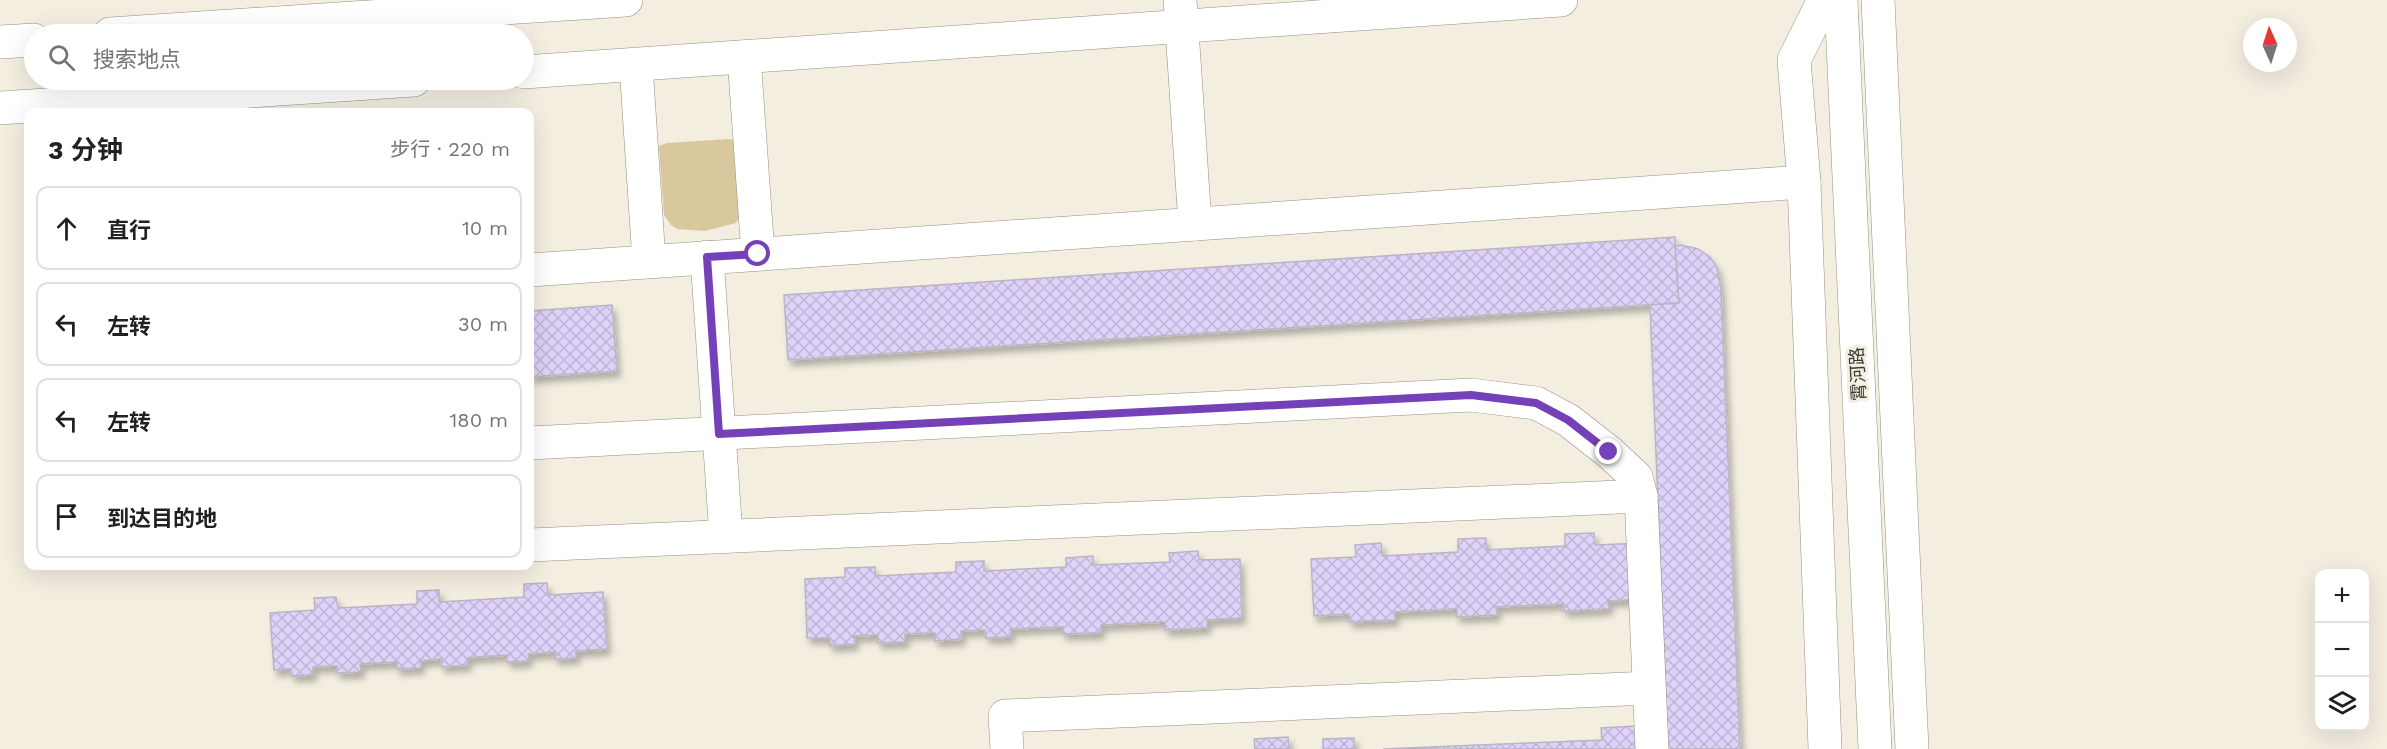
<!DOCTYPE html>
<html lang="zh">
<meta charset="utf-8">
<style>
body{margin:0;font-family:"Work Sans","Noto Sans SC",sans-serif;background:#f2f2f2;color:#202124}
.controls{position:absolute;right:18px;bottom:18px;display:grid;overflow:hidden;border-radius:12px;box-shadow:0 6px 24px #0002}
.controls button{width:54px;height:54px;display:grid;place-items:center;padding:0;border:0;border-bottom:2px solid #e0e0e0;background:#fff;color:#202124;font:30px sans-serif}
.compass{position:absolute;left:2243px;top:18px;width:54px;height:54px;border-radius:50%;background:#fff;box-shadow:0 6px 24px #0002;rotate:357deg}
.stop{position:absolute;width:18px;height:18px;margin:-14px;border:4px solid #7541b8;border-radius:50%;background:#fff}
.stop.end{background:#7541b8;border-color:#fff;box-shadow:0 2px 6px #0008}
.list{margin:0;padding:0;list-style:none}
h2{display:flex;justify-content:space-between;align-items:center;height:78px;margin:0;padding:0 24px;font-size:26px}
h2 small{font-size:20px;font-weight:400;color:#757577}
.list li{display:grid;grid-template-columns:39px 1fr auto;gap:18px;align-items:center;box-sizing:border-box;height:84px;margin:0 12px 12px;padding:0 12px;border:2px solid #e0e0e0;border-radius:12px}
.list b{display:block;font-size:22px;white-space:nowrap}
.list em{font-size:20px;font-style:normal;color:#757577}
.icon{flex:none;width:33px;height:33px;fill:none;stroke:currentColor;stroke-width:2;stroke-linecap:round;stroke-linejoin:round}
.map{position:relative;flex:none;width:2387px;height:749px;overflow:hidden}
.search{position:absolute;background:#fff;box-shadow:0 6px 24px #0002;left:24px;top:24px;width:510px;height:66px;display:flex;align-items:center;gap:15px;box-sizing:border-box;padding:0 21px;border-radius:33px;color:#757577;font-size:22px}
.panel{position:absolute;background:#fff;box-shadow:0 6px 24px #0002;left:24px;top:108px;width:510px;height:462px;border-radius:12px}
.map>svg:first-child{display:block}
</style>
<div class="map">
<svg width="2387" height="749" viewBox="0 0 2387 749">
<defs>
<pattern id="building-cross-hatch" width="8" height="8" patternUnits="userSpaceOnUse" patternTransform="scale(1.5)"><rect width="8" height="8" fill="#ded2f9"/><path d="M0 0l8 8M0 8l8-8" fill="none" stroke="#bfb5d6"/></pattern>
<filter id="shadow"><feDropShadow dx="3.5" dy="6" stdDeviation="3" flood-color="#0004"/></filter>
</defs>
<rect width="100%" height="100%" fill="#f3eee0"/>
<polygon fill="#d9c89d" points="728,139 738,140 743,209 736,223 705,231 677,229 671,225 664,215 659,146 667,143"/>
<g fill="url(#building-cross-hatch)" stroke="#b9b5c3" stroke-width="1.5" filter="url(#shadow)">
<polygon points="1675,237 1679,303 788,360 784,295"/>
<polygon points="1681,245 1698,249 1710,257 1717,267 1721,289 1740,749 1668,749 1650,305 1679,303 1675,246"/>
<polygon points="612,305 617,371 530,377 530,311"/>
<polygon points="1594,533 1595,545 1644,543 1647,599 1608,601 1609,609 1564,611 1563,604 1496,607 1497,615 1457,617 1457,609 1395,612 1395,620 1349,622 1349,614 1314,616 1311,559 1356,557 1355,545 1381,543 1382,556 1458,552 1458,539 1486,538 1486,550 1565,546 1565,534"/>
<polygon points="1198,551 1199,560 1240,559 1242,618 1207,620 1207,628 1165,630 1165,622 1101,625 1101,633 1063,634 1063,627 1010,629 1011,637 986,638 985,630 961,631 962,639 935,641 935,633 905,634 905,642 878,643 878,635 854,636 855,644 830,646 830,638 807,638 805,579 845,577 845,568 875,567 875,576 956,572 956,562 984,561 984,571 1066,567 1066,558 1093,556 1093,565 1170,562 1169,553"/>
<polygon points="547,583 548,595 603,592 607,649 576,651 576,658 555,659 555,652 528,654 529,661 507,662 507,655 467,658 468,665 442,667 441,659 420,661 421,668 397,669 397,662 360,664 361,672 337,673 337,666 313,667 313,675 292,676 291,669 274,670 270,613 315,610 314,598 336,597 338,608 417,604 417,591 439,590 439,602 524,597 524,584"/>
<polygon points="1636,726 1637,749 1383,749 1602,740 1601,728"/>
<polygon points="1288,737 1289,749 1255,749 1254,739"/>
<polygon points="1354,738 1354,749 1323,749 1323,739"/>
</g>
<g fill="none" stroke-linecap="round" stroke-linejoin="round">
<g stroke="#948f82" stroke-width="34">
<g id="minor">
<polyline points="1180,0 1195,224"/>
<polyline points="1824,0 1794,60 1804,182 1825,749"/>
<polyline points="1841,0 1875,749"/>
<polyline points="1878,0 1912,749"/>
<polyline points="744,57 758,254"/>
<polyline points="636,65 649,261"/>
<polyline points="524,72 1561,0"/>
<polyline points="0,108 414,80"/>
<polyline points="707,257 726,536"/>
<polyline points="530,270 1804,182"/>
<polyline points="530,443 1471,395 1536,403 1568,420 1609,452 1636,477 1641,496 1652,749"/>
<polyline points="530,545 1641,496"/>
<polyline points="1007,749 1005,716 1649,688"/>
</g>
</g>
<g stroke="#948f82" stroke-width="34">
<g id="major">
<polyline points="110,34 626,0"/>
<polyline points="0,42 34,40"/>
</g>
</g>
<use href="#minor" stroke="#fff" stroke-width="33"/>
<use href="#major" stroke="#fff" stroke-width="33"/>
</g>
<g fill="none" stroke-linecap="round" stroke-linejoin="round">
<polyline stroke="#7541b8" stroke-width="8" points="758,254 707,257 719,434 1471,395 1536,403 1568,420 1609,452"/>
</g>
<g text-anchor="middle" stroke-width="6" stroke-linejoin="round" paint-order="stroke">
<g font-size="18" fill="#3d3a35" stroke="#f3eee0">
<text transform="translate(1858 374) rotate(-93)" y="6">霄河路</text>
</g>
</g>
</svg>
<div class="controls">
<button>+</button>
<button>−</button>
<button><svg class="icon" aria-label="layers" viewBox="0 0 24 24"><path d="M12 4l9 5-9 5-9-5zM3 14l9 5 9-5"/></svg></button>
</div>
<svg class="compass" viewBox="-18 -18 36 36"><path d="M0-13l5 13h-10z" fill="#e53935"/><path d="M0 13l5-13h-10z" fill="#757577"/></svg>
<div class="stop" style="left:758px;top:254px"></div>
<div class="stop end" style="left:1609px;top:452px"></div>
<div class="search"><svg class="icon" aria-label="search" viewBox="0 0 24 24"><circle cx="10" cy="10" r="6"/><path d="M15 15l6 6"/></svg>搜索地点</div>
<section class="panel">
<h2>3 分钟<small>步行 · 220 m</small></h2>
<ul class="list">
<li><svg class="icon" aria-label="ahead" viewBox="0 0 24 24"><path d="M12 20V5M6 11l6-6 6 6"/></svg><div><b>直行</b></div><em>10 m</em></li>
<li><svg class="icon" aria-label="left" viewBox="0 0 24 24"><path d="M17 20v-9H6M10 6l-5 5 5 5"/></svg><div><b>左转</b></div><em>30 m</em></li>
<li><svg class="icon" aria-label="left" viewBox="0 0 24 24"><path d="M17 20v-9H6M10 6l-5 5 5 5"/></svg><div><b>左转</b></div><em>180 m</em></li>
<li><svg class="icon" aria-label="arrive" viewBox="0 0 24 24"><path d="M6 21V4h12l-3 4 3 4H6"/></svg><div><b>到达目的地</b></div></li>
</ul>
</section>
</div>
